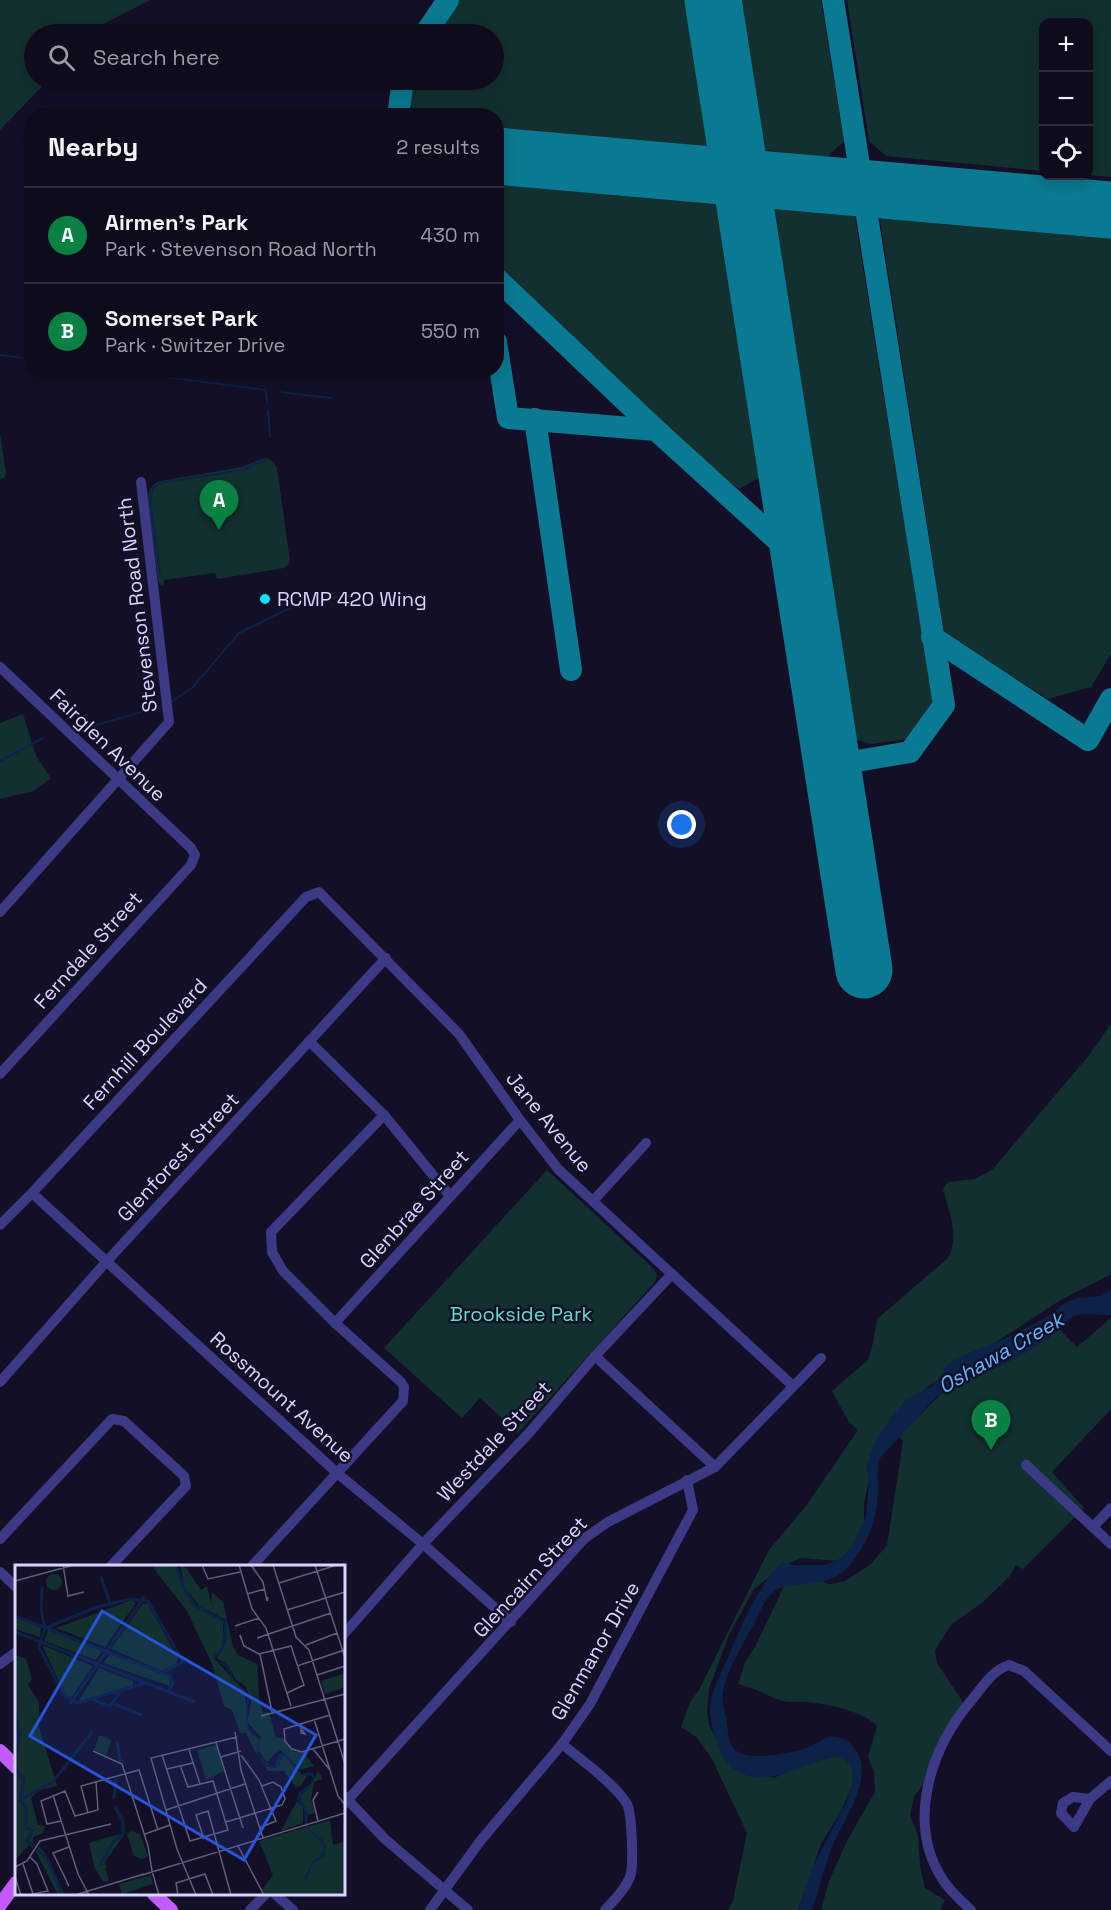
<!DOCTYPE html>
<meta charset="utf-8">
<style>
body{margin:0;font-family:"Space Grotesk",sans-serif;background:#1c1929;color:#f1f3f6}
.controls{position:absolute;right:18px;top:18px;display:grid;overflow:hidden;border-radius:12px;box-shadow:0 3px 15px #0003}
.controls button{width:54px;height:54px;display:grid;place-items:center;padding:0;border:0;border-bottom:2px solid #2e2b3b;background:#0e0b1c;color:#f1f3f6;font:30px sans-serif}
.you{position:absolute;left:682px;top:825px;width:21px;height:21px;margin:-15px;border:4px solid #fff;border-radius:50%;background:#1a73e8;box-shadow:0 0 0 9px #1a73e833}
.badge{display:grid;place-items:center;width:39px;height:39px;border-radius:50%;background:#0b8043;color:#fff;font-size:20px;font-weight:700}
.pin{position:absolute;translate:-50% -50px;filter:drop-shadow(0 2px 3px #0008)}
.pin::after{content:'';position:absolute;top:32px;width:21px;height:18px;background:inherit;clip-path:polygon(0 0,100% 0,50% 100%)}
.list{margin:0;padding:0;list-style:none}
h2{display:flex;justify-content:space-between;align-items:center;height:78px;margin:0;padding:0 24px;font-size:26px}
h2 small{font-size:20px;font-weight:400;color:#9b9ba3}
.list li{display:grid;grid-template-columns:39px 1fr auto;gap:18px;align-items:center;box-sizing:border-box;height:96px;padding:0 24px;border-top:2px solid #2e2b3b}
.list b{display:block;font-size:22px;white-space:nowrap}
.list p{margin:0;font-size:20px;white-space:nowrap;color:#9b9ba3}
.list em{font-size:20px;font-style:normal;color:#9b9ba3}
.icon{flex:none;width:33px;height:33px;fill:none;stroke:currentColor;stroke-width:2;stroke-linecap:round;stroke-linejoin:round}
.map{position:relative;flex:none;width:1111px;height:1910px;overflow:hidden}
.search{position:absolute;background:#0e0b1c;box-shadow:0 3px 15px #0003;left:24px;top:24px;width:480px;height:66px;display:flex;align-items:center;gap:15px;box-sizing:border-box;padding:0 21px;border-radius:33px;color:#9b9ba3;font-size:22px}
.panel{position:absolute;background:#0e0b1c;box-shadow:0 3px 15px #0003;left:24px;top:108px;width:480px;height:270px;border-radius:24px}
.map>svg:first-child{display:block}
</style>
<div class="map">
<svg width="1111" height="1910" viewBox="0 0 1111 1910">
<rect width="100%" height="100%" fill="#130f26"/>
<g fill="#12302f">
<polygon points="0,0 150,0 98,27 90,34 34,34 34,80 48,80 0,130"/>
<polygon points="458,0 693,0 709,97 709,148 668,148 497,135 496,116 415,115 402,87 406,80 494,80 494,34 436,34"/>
<polygon points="736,0 821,0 844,141 828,156 815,157 764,150 754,105"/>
<polygon points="847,0 1111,0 1111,177 1089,175 1088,22 1044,22 1043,171 886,156 869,141"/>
<polygon points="497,170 676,183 720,198 731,235 766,474 739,489 654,427 497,271"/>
<polygon points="778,195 835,198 855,218 933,702 907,739 871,744 851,738 767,206"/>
<polygon points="895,204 1111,223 1111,654 1091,687 1048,699 944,633 880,220"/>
<polygon points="0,434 6,473 5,477 0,480"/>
<path d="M264 458 270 459 277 468 290 561 289 564 284 568 217 579 215 573 164 580V585L161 586 158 581 148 500C148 491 151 484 160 481L242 467Z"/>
<polygon points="23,714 36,756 51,778 34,791 0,799 0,723"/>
<path d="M1111 1024V1274L1059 1301 926 1388 884 1432 878 1445 864 1502V1532L857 1553 839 1561 802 1558 786 1564 754 1589 729 1635 709 1688 707 1711 709 1725 726 1757 739 1768 774 1778 827 1750 850 1759 855 1780 839 1815 821 1844 798 1910H728L733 1901 747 1833 712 1759 696 1737 681 1727 690 1702 699 1690 769 1550 806 1506 858 1430 849 1422 832 1391 868 1360 873 1343 877 1319 948 1258C960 1237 949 1212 943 1189L948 1182 975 1179 992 1170 1090 1054Z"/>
<polygon points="547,1170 654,1269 657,1275 655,1282 518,1433 480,1398 462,1418 384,1348"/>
<path d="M1111 1318V1409L1052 1472 1084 1508 1023 1569 1016 1565 1009 1577 983 1602 951 1625 935 1650 937 1663 963 1702 957 1723 939 1763 914 1797 910 1816 918 1835 920 1865 925 1888 945 1900 940 1910H821L829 1881 847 1841 875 1792 874 1772 868 1757 877 1726C862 1710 827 1704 806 1702 798 1701 790 1703 782 1701 767 1696 754 1687 738 1684L745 1662 755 1647 787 1580 801 1574 830 1584 845 1581 871 1564 887 1545 903 1441 899 1436 946 1389 1049 1338 1059 1329 1077 1347Z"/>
</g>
<path fill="#0c2248" d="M1111 1290V1315L1083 1314 1074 1316 1049 1338 1027 1352 995 1369 958 1381 935 1398 880 1458C876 1470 878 1478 878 1489 878 1519 867 1546 847 1568 829 1587 805 1581 783 1587 779 1588 774 1591 771 1594 762 1603 759 1615 753 1626 742 1647 728 1667 723 1692 721 1702 726 1713 727 1723 728 1731 728 1742 734 1749 749 1763 792 1753 809 1747 816 1744 823 1738 830 1737 838 1736 846 1739 851 1744 880 1773 842 1821 831 1849 824 1869 819 1890 812 1910H799L809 1874 847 1800 852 1785V1769L842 1756C810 1758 773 1789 741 1773 727 1767 721 1755 717 1742 713 1729 709 1720 710 1706 712 1688 722 1672 729 1655 743 1621 757 1587 783 1561L792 1565H826L841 1558 852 1547 866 1516 869 1481 866 1468 877 1437 904 1401 932 1386 940 1377 946 1366 957 1358 1011 1336 1045 1318 1065 1303 1077 1298 1101 1296Z"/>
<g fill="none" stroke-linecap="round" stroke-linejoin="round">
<g stroke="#0c2248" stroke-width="2">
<polyline points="0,355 32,359"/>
<polyline points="112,370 266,390 267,401"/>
<polyline points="280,392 331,398"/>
<polyline points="268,410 270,437"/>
<polyline points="160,573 150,500 153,488 160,483 230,472 245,469 265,460"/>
<polyline points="307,604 320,602 352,592"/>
<polyline points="170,703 193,687 239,633 294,606"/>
<polyline points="92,726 160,707"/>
<polyline points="0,761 43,738"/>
</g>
<g stroke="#0a7a92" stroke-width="22">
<polyline points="425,34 448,0"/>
<polyline points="398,116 403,80"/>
<polyline points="496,278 656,430 800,561"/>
<polyline points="496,342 508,418 656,430"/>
<polyline points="535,419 571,670"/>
<polyline points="932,637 1088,740 1111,699"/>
<polyline points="830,755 857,761 910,752 944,705 833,0"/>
</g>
<g stroke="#0a7a92" stroke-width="57">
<polyline points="713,0 864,970"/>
<polyline points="496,156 1111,210"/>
</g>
<g stroke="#3d3a85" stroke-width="10">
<polyline points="0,667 191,848 195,855 191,865 0,1074"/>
<polyline points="0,912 169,722 141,482"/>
<polyline points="309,1041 384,1115 450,1196"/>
<polyline points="32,1193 337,1473 423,1544 511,1622"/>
<polyline points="593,1201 646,1143"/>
<polyline points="0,1225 32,1193 306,897 319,892 459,1034 520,1120 558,1169 792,1385"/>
<polyline points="335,1323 520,1120"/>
<polyline points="595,1356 715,1467"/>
<polyline points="0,1382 107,1261 386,958"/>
<polyline points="1026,1465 1111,1544"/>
<polyline points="1093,1527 1111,1508"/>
<polyline points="0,1539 112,1419 124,1421 184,1476 186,1486 111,1566"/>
<polyline points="252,1566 403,1401 404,1387 401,1382 335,1323 283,1271 272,1252 271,1232 384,1115"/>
<polyline points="0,1572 16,1587"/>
<polyline points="344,1634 423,1544 529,1433 595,1356 672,1274"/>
<polyline points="0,1664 16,1652"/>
<path d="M562 1744C580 1759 616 1785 627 1804 632 1814 634 1868 630 1877 625 1889 614 1901 605 1910"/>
<polyline points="344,1796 385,1839 468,1910"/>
<polyline points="1090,1799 1073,1797 1063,1803 1061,1813 1074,1827 1090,1799 1111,1781"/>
<polyline points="344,1804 585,1538 608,1522 715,1467 821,1358"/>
<polyline points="275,1894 293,1910"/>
<polyline points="250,1910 266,1894"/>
<polyline points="430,1910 481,1840 562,1744 590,1704 693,1510 687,1480"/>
<path d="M971 1910C961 1901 950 1891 943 1880 906 1824 930 1750 970 1702 981 1689 992 1670 1009 1665L1024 1671 1111 1751"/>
</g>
<g stroke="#c25bff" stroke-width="14">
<polyline points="0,1751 16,1767"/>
<polyline points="154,1894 171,1910"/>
<polyline points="0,1905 16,1883"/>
</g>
</g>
<circle fill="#00e5ff" stroke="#130f26" stroke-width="2" cx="265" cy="599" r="6"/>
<g text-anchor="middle" stroke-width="5" stroke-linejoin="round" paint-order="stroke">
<g font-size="20" fill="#d9d4ff" stroke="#130f26" text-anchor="start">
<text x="277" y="606">RCMP 420 Wing</text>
</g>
<g font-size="20" fill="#d9d4ff" stroke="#130f26">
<text transform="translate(137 605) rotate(-97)" y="7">Stevenson Road North</text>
<text transform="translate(108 745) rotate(44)" y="7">Fairglen Avenue</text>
<text transform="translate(88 950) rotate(-48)" y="7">Ferndale Street</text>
<text transform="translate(145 1044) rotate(-47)" y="7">Fernhill Boulevard</text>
<text transform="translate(549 1122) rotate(51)" y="7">Jane Avenue</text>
<text transform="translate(178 1157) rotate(-47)" y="7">Glenforest Street</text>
<text transform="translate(414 1209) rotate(-48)" y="7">Glenbrae Street</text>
<text transform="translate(282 1397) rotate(42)" y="7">Rossmount Avenue</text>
<text transform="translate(494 1441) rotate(-47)" y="7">Westdale Street</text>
<text transform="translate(530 1577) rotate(-47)" y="7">Glencairn Street</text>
<text transform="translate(595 1651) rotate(-60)" y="7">Glenmanor Drive</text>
</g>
<g font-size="20" fill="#5fe0c0" stroke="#130f26">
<text x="521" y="1321">Brookside Park</text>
</g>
<g font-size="21" font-style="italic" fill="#62b6ff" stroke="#130f26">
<text transform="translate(1001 1353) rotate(-30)" y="7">Oshawa Creek</text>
</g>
</g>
<g transform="translate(15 1565)">
<rect width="330" height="330" fill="#130f26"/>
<path d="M136 0H161L180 41 208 55V82L199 93 230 127 233 165 245 175 242 189 250 201 259 203 265 199V192L270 190 285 210 293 209 286 221 281 222 269 206H253L239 185 231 168H225L217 145 209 141 197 99 172 46ZM165 0 171 3 186 25 192 21 196 38 197 27 208 37 218 81 223 90 242 99 244 134 248 148 254 147 261 173H268L278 186 289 188 299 201 285 205 265 184 252 197 250 195 243 184 246 172 232 157 236 137 231 122 220 114 214 101 202 93 211 77V55L184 41 170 22ZM31 17a8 8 0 1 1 16 0a8 8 0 1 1-16 0ZM117 35 121 38 90 82 41 63ZM128 38 133 39 163 93 161 99 147 106 96 84ZM0 52 26 63 25 72 0 64ZM33 65 85 85 86 88 81 95 29 76ZM27 80 78 101 57 132 51 131ZM95 89 154 112 155 121 88 98ZM0 90 11 94 17 114 13 120 24 137V162L42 221 24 225 16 233 23 260 30 261 28 268 18 272V283L14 280 0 295ZM84 103 118 116V120L63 137ZM330 108V122L310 129 306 116ZM84 170 97 175 91 190 79 185ZM201 180 209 206 191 215 182 185ZM303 206 308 214 299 217 296 234 300 248 292 250 284 229 293 224ZM282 236 288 242V258L266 266ZM315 255 318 280 330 276V330H251L247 325 258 310 244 276ZM117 266 125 269 133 291 127 294 119 291 112 269ZM111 267 90 297 91 304 86 306 91 305 94 316 88 317 79 301 74 278ZM24 281 30 288 50 330H43L21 287ZM136 310 138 319 107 329 104 319Z" fill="#12302f"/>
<path d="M199 93 213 101 220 116 234 129 232 157 236 167 245 175 244 188 250 197 259 202 264 189H268L272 191 287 209 295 207 299 209 296 221 284 232 292 244 293 264 308 275 311 282 310 291 298 299 292 315 300 330 290 312 296 298 306 290 309 281 290 261 289 245 282 234 284 227 296 218 297 211 285 210 269 190 262 203 250 200 241 184 244 175 236 169 231 160 232 130 219 116 212 103Z" fill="#0c2248"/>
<path fill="none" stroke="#0c2248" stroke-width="3" d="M161 0 171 28 181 41 211 58 208 83 199 92M86 12 96 41M27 22 26 45 30 63 24 82 49 130 63 138 130 118M0 51 155 111 158 118 153 127M30 63 82 42 115 34 133 36 168 97 147 108M0 67 180 137M78 135 95 141 105 127M97 138 127 150M55 139 130 31M0 150 4 169 0 198M102 177 105 197M0 202 9 215 5 236 11 242V263L18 266 12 276 19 281M8 233 38 217 77 167M99 234 101 214M22 284 32 294 48 330M84 302 97 278 108 269V256L100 242"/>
<path fill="none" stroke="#625e7d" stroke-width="1.5" d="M48 0 53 31 69 27M187 0 193 14 225 7M224 0 237 44 251 63 276 141M236 0 248 17 252 36 253 32M258 0 281 72 294 85 330 199M300 0 330 93M0 16 59 0M264 18 322 0M232 29 250 24M272 45 330 27M224 60 220 61 244 53M246 72 242 73 316 48M226 74 225 70 229 81 244 89 276 81 289 120 272 128M291 80 322 68M245 89 257 147M282 101 329 85M302 110 330 101M315 150 269 164 270 176 277 184 287 187 330 174M246 151 330 129M299 154 323 231 330 240M286 159V168L290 169 287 165M220 167 226 205 248 273M201 178 228 263M298 184 315 205M174 185 185 219M78 186 107 199 133 281 137 306M147 190 175 276 213 265 198 216 173 222 165 200M226 190 244 215 261 256 244 263M206 192 226 186M152 204 178 198M303 227 298 235 303 256M38 230 63 309 74 330M151 245 230 219M73 248 66 221 124 205 143 265M46 256 32 259 26 236 50 226 60 251 83 245 81 217M211 257 267 240 270 234 266 222 258 217 247 221M130 269 155 260M189 274 181 250 193 246 216 330M223 281 249 330M8 299 18 329 33 326 22 299 15 292M0 302 12 296 25 276 96 259M137 306 144 330M127 310 330 248M0 312 6 330M52 318 54 321 38 288 54 282M60 330 129 309M163 330 161 318 190 309 198 330M181 330 162 284 136 193 222 172"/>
<path fill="#2655da" fill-opacity="0.15" stroke="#2655da" stroke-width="3" d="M87 46 301 170 229 295 15 171Z"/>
<rect width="330" height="330" fill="none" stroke="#d9d4ff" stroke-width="3"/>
</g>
</svg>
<div class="controls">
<button>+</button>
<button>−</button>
<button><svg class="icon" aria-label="locate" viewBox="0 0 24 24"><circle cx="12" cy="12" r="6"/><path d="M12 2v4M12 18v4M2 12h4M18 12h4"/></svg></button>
</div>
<div class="you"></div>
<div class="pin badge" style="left:219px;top:530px">A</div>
<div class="pin badge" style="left:991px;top:1450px">B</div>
<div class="search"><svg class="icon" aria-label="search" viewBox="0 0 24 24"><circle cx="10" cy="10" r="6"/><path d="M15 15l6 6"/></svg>Search here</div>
<section class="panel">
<h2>Nearby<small>2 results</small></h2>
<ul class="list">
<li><span class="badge">A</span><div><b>Airmen's Park</b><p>Park · Stevenson Road North</p></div><em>430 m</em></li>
<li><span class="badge">B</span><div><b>Somerset Park</b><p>Park · Switzer Drive</p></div><em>550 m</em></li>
</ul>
</section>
</div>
